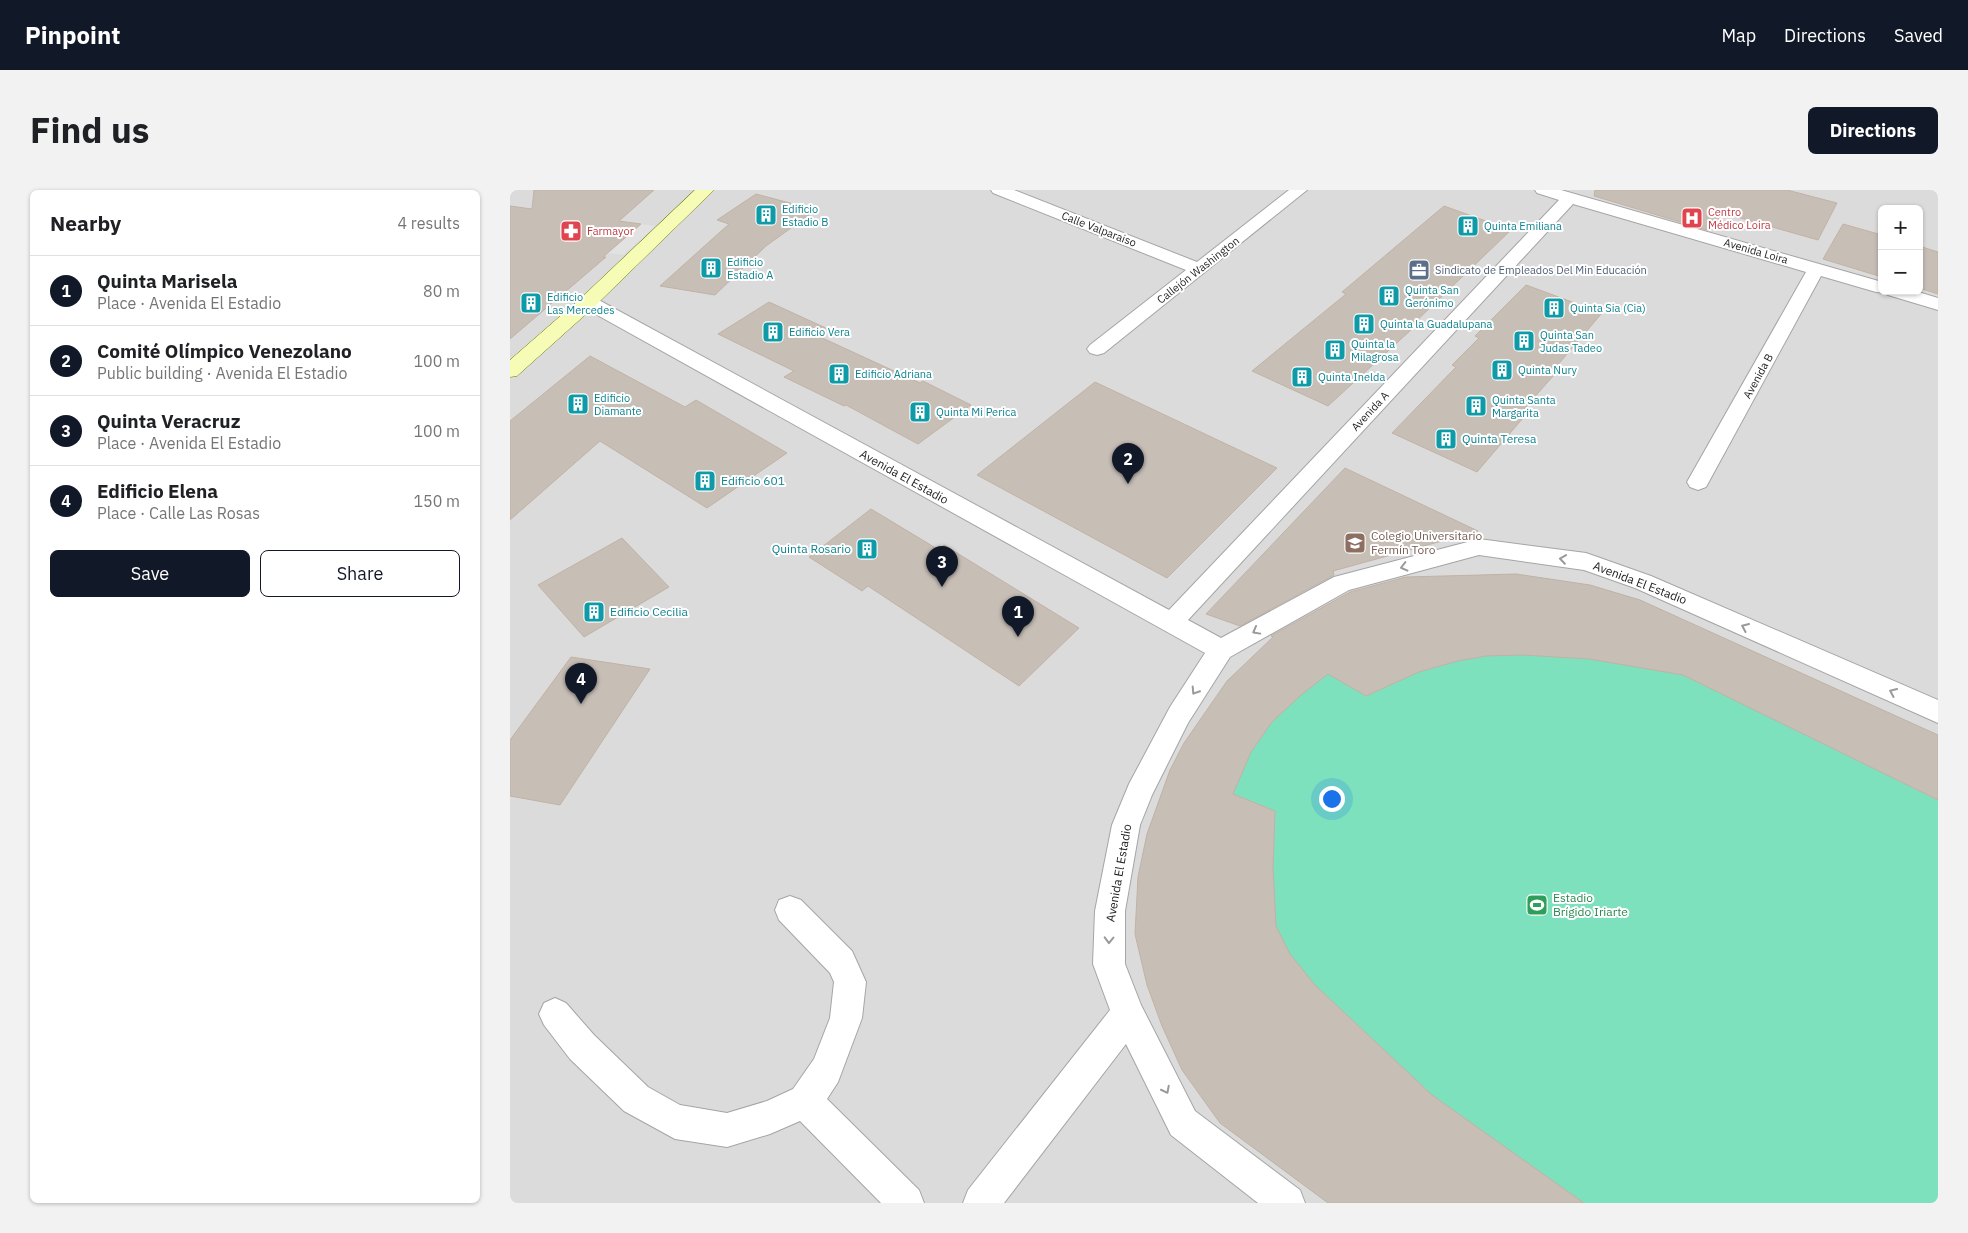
<!DOCTYPE html>
<meta charset="utf-8">
<style>
body{margin:0;font-family:"IBM Plex Sans",sans-serif;background:#f2f2f2;color:#202124}
.controls{position:absolute;right:15px;top:15px;display:grid;overflow:hidden;border-radius:8px;box-shadow:0 1px 4px #0004}
.controls button{width:45px;height:45px;display:grid;place-items:center;padding:0;border:0;border-bottom:1px solid #e0e0e0;background:#fff;color:#202124;font:25px sans-serif}
.you{position:absolute;left:821px;top:608px;width:18px;height:18px;margin:-12px;border:4px solid #fff;border-radius:50%;background:#1a73e8;box-shadow:0 0 0 8px #1a73e833}
.badge{display:grid;place-items:center;width:32px;height:32px;border-radius:50%;background:#111827;color:#fff;font-size:16px;font-weight:700}
.pin{position:absolute;translate:-50% -41px;filter:drop-shadow(0 1px 2px #0008)}
.pin::after{content:'';position:absolute;top:26px;width:18px;height:15px;background:inherit;clip-path:polygon(0 0,100% 0,50% 100%)}
.list{margin:0;padding:0;list-style:none}
h2{display:flex;justify-content:space-between;align-items:center;height:65px;margin:0;padding:0 20px;font-size:21px}
h2 small{font-size:16px;font-weight:400;color:#757577}
.list li{display:grid;grid-template-columns:32px 1fr auto;gap:15px;align-items:center;box-sizing:border-box;height:70px;padding:0 20px;border-top:1px solid #e0e0e0}
.list b{display:block;font-size:19px;white-space:nowrap}
.list p{margin:0;font-size:16px;white-space:nowrap;color:#757577}
.list em{font-size:16px;font-style:normal;color:#757577}
.actions{display:flex;gap:10px;padding:15px 20px}
.actions a{flex:1;padding:11px 0;border:1px solid #111827;border-radius:8px;text-align:center;font-size:18px;color:#111827}
.actions .main{background:#111827;color:#fff}
.map{position:relative;flex:none;width:1428px;height:1013px;overflow:hidden;border-radius:8px}
header{display:flex;align-items:center;gap:30px;box-sizing:border-box;height:70px;padding:0 25px;background:#111827;color:#fff}
header strong{font-size:24px}
nav{display:flex;gap:28px;margin-inline-start:auto;font-size:18px}
.intro{display:flex;align-items:center;justify-content:space-between;box-sizing:border-box;height:120px;padding:0 30px}
h1{margin:0;font-size:35px}
.button{padding:12px 22px;border-radius:8px;background:#111827;color:#fff;font-size:18px;font-weight:700}
main{display:flex;gap:30px;padding:0 30px}
aside{flex:1;background:#fff;border-radius:8px;box-shadow:0 1px 4px #0004}
.map>svg:first-child{display:block}
</style>
<header>
<strong>Pinpoint</strong>
<nav><a>Map</a><a>Directions</a><a>Saved</a></nav>
</header>
<div class="intro"><h1>Find us</h1><a class="button">Directions</a></div>
<main>
<aside>
<h2>Nearby<small>4 results</small></h2>
<ul class="list">
<li><span class="badge">1</span><div><b>Quinta Marisela</b><p>Place · Avenida El Estadio</p></div><em>80 m</em></li>
<li><span class="badge">2</span><div><b>Comité Olímpico Venezolano</b><p>Public building · Avenida El Estadio</p></div><em>100 m</em></li>
<li><span class="badge">3</span><div><b>Quinta Veracruz</b><p>Place · Avenida El Estadio</p></div><em>100 m</em></li>
<li><span class="badge">4</span><div><b>Edificio Elena</b><p>Place · Calle Las Rosas</p></div><em>150 m</em></li>
</ul>
<div class="actions"><a class="main">Save</a><a>Share</a></div>
</aside>
<div class="map">
<svg width="1428" height="1013" viewBox="0 0 1428 1013">
<rect width="100%" height="100%" fill="#efebe3"/>
<path fill="#dcdbdb" fill-rule="evenodd" d="M0 0H1428V1013H0ZM1372 19H1409V101H1372Z"/>
<polygon fill="#7ee1be" points="1006,384 1080,395 1130,410 1428,545 1428,1013 818,1013 710,933 628,687 637,644 660,580 674,553 910,393 943,386"/>
<polygon fill="#e2e2e2" points="131,34 146,36 113,65 98,63"/>
<g fill="#c7beb6" stroke="#c1b2a5">
<polygon points="24,0 144,0 109,31 131,34 93,67 96,67 0,149 0,16 22,19"/>
<polygon points="1085,0 1277,0 1327,13 1308,50 1213,23 1200,41 1084,6"/>
<polygon points="246,4 306,20 256,56 205,105 150,96 219,34 207,30"/>
<polygon points="934,16 1001,40 899,138 902,139 818,216 742,181 836,104 832,102"/>
<polygon points="1333,34 1372,45 1372,87 1313,69"/>
<polygon points="1409,56 1428,62 1428,104 1409,98"/>
<polygon points="1016,95 1092,123 1040,184 1044,185 1014,219 1019,221 967,282 882,243 946,177 942,175 969,148 965,146"/>
<polygon points="259,112 318,139 308,146 410,193 413,191 461,215 408,254 336,215 334,216 274,187 284,181 208,144"/>
<polygon points="80,166 175,217 186,210 277,263 197,318 90,251 0,330 0,231"/>
<polygon points="585,192 767,278 657,388 467,285"/>
<polygon points="835,278 968,341 823,381 824,385 730,436 696,424"/>
<polygon points="361,319 429,360 434,355 569,438 509,496 358,396 352,401 299,367"/>
<polygon points="112,348 159,397 74,447 28,395"/>
<polygon points="1006,384 1080,395 1130,410 1428,545 1428,610 1173,485 1079,469 1012,465 976,466 948,471 909,482 856,506 818,484 791,505 762,532 741,562 723,604 765,621 763,677 766,736 780,764 805,795 922,905 1074,1013 818,1013 710,933 672,880 652,836 637,795 625,744 628,687 637,644 660,580 674,553 717,491 763,447 761,446 840,402 896,387"/>
<polygon points="61,467 140,479 50,615 0,606 0,550"/>
</g>
<g fill="none" stroke-linecap="round" stroke-linejoin="round">
<g stroke="#a5a5a5" stroke-width="2">
<g id="street">
<polygon points="481,0 504,0 687,72 779,0 797,0 594,163 587,165 580,163 577,159 580,155 676,80 483,3"/>
<polygon points="1025,0 1051,0 1372,92 1372,101 1405,101 1428,108 1428,120 1378,105 1376,103 1366,102 1311,86 1196,297 1188,300 1180,297 1177,292 1296,82 1063,14 678,430 711,448 824,387 969,349 1076,363 1141,386 1428,510 1428,533 1125,398 1074,380 969,365 839,400 720,467 678,533 642,605 630,635 615,721 615,774 631,815 685,921 790,1000 795,1013 748,1013 661,945 616,854 494,1013 453,1013 458,1000 600,820 583,774 585,721 602,635 619,594 660,517 695,463 71,116 69,112 71,108 78,106 85,108 659,420 1049,10 1027,3"/>
<polygon points="280,706 291,710 342,761 356,792 352,828 328,892 317,909 409,1000 414,1013 371,1013 290,931 260,944 217,957 165,949 114,921 60,869 34,835 29,824 34,813 45,808 56,813 84,845 138,897 170,915 217,923 257,911 283,899 304,869 320,828 324,792 320,783 269,730 265,720 269,710"/>
</g>
</g>
<g stroke="#677801" stroke-width="1">
<polygon id="secondary" points="185,0 204,0 85,116 7,186 0,187 0,170 71,108"/>
</g>
<use href="#street" fill="#fff" fill-rule="evenodd"/>
<use href="#secondary" fill="#f6fbb5" fill-rule="evenodd"/>
</g>
<defs><path id="oneway-chevron" d="M-2-3.5L2.5 0L-2 3.5" fill="none" stroke-width="1.6" stroke-linecap="round" stroke-linejoin="round" transform="scale(1.25)"/></defs>
<g stroke="#9a9a9a">
<use href="#oneway-chevron" transform="translate(1053 369) rotate(-172)"/>
<use href="#oneway-chevron" transform="translate(894 377) rotate(166)"/>
<use href="#oneway-chevron" transform="translate(1235 437) rotate(-156)"/>
<use href="#oneway-chevron" transform="translate(746 441) rotate(151)"/>
<use href="#oneway-chevron" transform="translate(685 501) rotate(123)"/>
<use href="#oneway-chevron" transform="translate(1383 502) rotate(-156)"/>
<use href="#oneway-chevron" transform="translate(599 750) rotate(91)"/>
<use href="#oneway-chevron" transform="translate(656 900) rotate(63)"/>
</g>
<defs>
<g id="building-square" transform="scale(1.125)"><rect x="-9" y="-9" width="18" height="18" rx="4" fill="#0f9aa8" stroke="#fff"/><path d="M-4-6H4V6H1V3H-1V6H-4ZM-2.5-4.3h1.7v1.8h-1.7ZM.8-4.3h1.7v1.8H.8ZM-2.5-1h1.7V.8h-1.7ZM.8-1h1.7V.8H.8Z" fill="#fff"/></g>
<g id="hospital-square" transform="scale(1.125)"><rect x="-9" y="-9" width="18" height="18" rx="4" fill="#e0444e" stroke="#fff"/><path d="M-5-5h3v3.5h4V-5h3V5h-3V1.5h-4V5h-3Z" fill="#fff"/></g>
<g id="pharmacy-square" transform="scale(1.125)"><rect x="-9" y="-9" width="18" height="18" rx="4" fill="#e0444e" stroke="#fff"/><path d="M-2-6h4v4h4v4h-4v4h-4v-4h-4v-4h4Z" fill="#fff"/></g>
<g id="office-square" transform="scale(1.125)"><rect x="-9" y="-9" width="18" height="18" rx="4" fill="#5c6f8a" stroke="#fff"/><path d="M-6-3h4V-5.5h4V-3h4V5H-6ZM-1-4.5V-3h2v-1.5ZM-6 0V1H6V0Z" fill="#fff"/></g>
<g id="university-square" transform="scale(1.125)"><rect x="-9" y="-9" width="18" height="18" rx="4" fill="#8d6e63" stroke="#fff"/><path d="M0-5L7-2L0 1L-7-2ZM-4 1L0 2.5L4 1V4Q0 6-4 4Z" fill="#fff"/></g>
<g id="stadium-square" transform="scale(1.125)"><rect x="-9" y="-9" width="18" height="18" rx="4" fill="#2e9e5b" stroke="#fff"/><path d="M0-5a6.5 5 0 1 0 0 10a6.5 5 0 1 0 0-10ZM-3.5-1.8h7v3.6h-7Z" fill="#fff"/></g>
</defs>
<g fill-rule="evenodd">
<use href="#building-square" x="256" y="25"/>
<use href="#hospital-square" x="1182" y="28"/>
<use href="#building-square" x="958" y="36"/>
<use href="#pharmacy-square" x="61" y="41"/>
<use href="#building-square" x="201" y="78"/>
<use href="#office-square" x="909" y="80"/>
<use href="#building-square" x="879" y="106"/>
<use href="#building-square" x="21" y="113"/>
<use href="#building-square" x="1044" y="118"/>
<use href="#building-square" x="854" y="134"/>
<use href="#building-square" x="263" y="142"/>
<use href="#building-square" x="1014" y="151"/>
<use href="#building-square" x="825" y="160"/>
<use href="#building-square" x="992" y="180"/>
<use href="#building-square" x="329" y="184"/>
<use href="#building-square" x="792" y="187"/>
<use href="#building-square" x="68" y="214"/>
<use href="#building-square" x="966" y="216"/>
<use href="#building-square" x="410" y="222"/>
<use href="#building-square" x="936" y="249"/>
<use href="#building-square" x="195" y="291"/>
<use href="#university-square" x="845" y="353"/>
<use href="#building-square" x="357" y="359"/>
<use href="#building-square" x="84" y="422"/>
<use href="#stadium-square" x="1027" y="715"/>
</g>
<g text-anchor="middle" stroke-width="4" stroke-linejoin="round" paint-order="stroke">
<g font-size="11" fill="#0d838f" stroke="#fff" text-anchor="start">
<text x="272" y="23">Edificio<tspan x="272" dy="13">Estadio B</tspan></text>
<text x="974" y="40">Quinta Emiliana</text>
<text x="217" y="76">Edificio<tspan x="217" dy="13">Estadio A</tspan></text>
<text x="895" y="104">Quinta San<tspan x="895" dy="13">Gerónimo</tspan></text>
<text x="37" y="111">Edificio<tspan x="37" dy="13">Las Mercedes</tspan></text>
<text x="1060" y="122">Quinta Sia (Cia)</text>
<text x="870" y="138">Quinta la Guadalupana</text>
<text x="279" y="146">Edificio Vera</text>
<text x="1030" y="149">Quinta San<tspan x="1030" dy="13">Judas Tadeo</tspan></text>
<text x="841" y="158">Quinta la<tspan x="841" dy="13">Milagrosa</tspan></text>
<text x="1008" y="184">Quinta Nury</text>
<text x="345" y="188">Edificio Adriana</text>
<text x="808" y="191">Quinta Inelda</text>
<text x="84" y="212">Edificio<tspan x="84" dy="13">Diamante</tspan></text>
<text x="982" y="214">Quinta Santa<tspan x="982" dy="13">Margarita</tspan></text>
<text x="426" y="226">Quinta Mi Perica</text>
</g>
<g font-size="11" fill="#be3a42" stroke="#fff" text-anchor="start">
<text x="1198" y="26">Centro<tspan x="1198" dy="13">Médico Loira</tspan></text>
<text x="77" y="45">Farmayor</text>
</g>
<g font-size="11" fill="#1e1e1e" stroke="#fff">
<text transform="translate(589 39) rotate(21)" y="4">Calle Valparaiso</text>
<text transform="translate(1246 61) rotate(16)" y="4">Avenida Loira</text>
<text transform="translate(688 80) rotate(-38)" y="4">Callejón Washington</text>
<text transform="translate(1248 186) rotate(-61)" y="4">Avenida B</text>
<text transform="translate(860 221) rotate(-47)" y="4">Avenida A</text>
</g>
<g font-size="11" fill="#4e5e75" stroke="#fff" text-anchor="start">
<text x="925" y="84">Sindicato de Empleados Del Min Educación</text>
</g>
<g font-size="12" fill="#0d838f" stroke="#fff" text-anchor="start">
<text x="952" y="253">Quinta Teresa</text>
<text x="211" y="295">Edificio 601</text>
<text x="341" y="363" text-anchor="end">Quinta Rosario</text>
<text x="100" y="426">Edificio Cecilia</text>
</g>
<g font-size="12" fill="#1e1e1e" stroke="#fff">
<text transform="translate(394 287) rotate(29)" y="4">Avenida El Estadio</text>
<text transform="translate(1130 393) rotate(21)" y="4">Avenida El Estadio</text>
<text transform="translate(609 683) rotate(-80)" y="4">Avenida El Estadio</text>
</g>
<g font-size="12" fill="#785e54" stroke="#fff" text-anchor="start">
<text x="861" y="350">Colegio Universitario<tspan x="861" dy="14">Fermín Toro</tspan></text>
</g>
<g font-size="12" fill="#27864d" stroke="#fff" text-anchor="start">
<text x="1043" y="712">Estadio<tspan x="1043" dy="14">Brígido Iriarte</tspan></text>
</g>
</g>
</svg>
<div class="controls">
<button>+</button>
<button>−</button>
</div>
<div class="you"></div>
<div class="pin badge" style="left:508px;top:447px">1</div>
<div class="pin badge" style="left:618px;top:294px">2</div>
<div class="pin badge" style="left:432px;top:397px">3</div>
<div class="pin badge" style="left:71px;top:514px">4</div>
</div>
</main>
